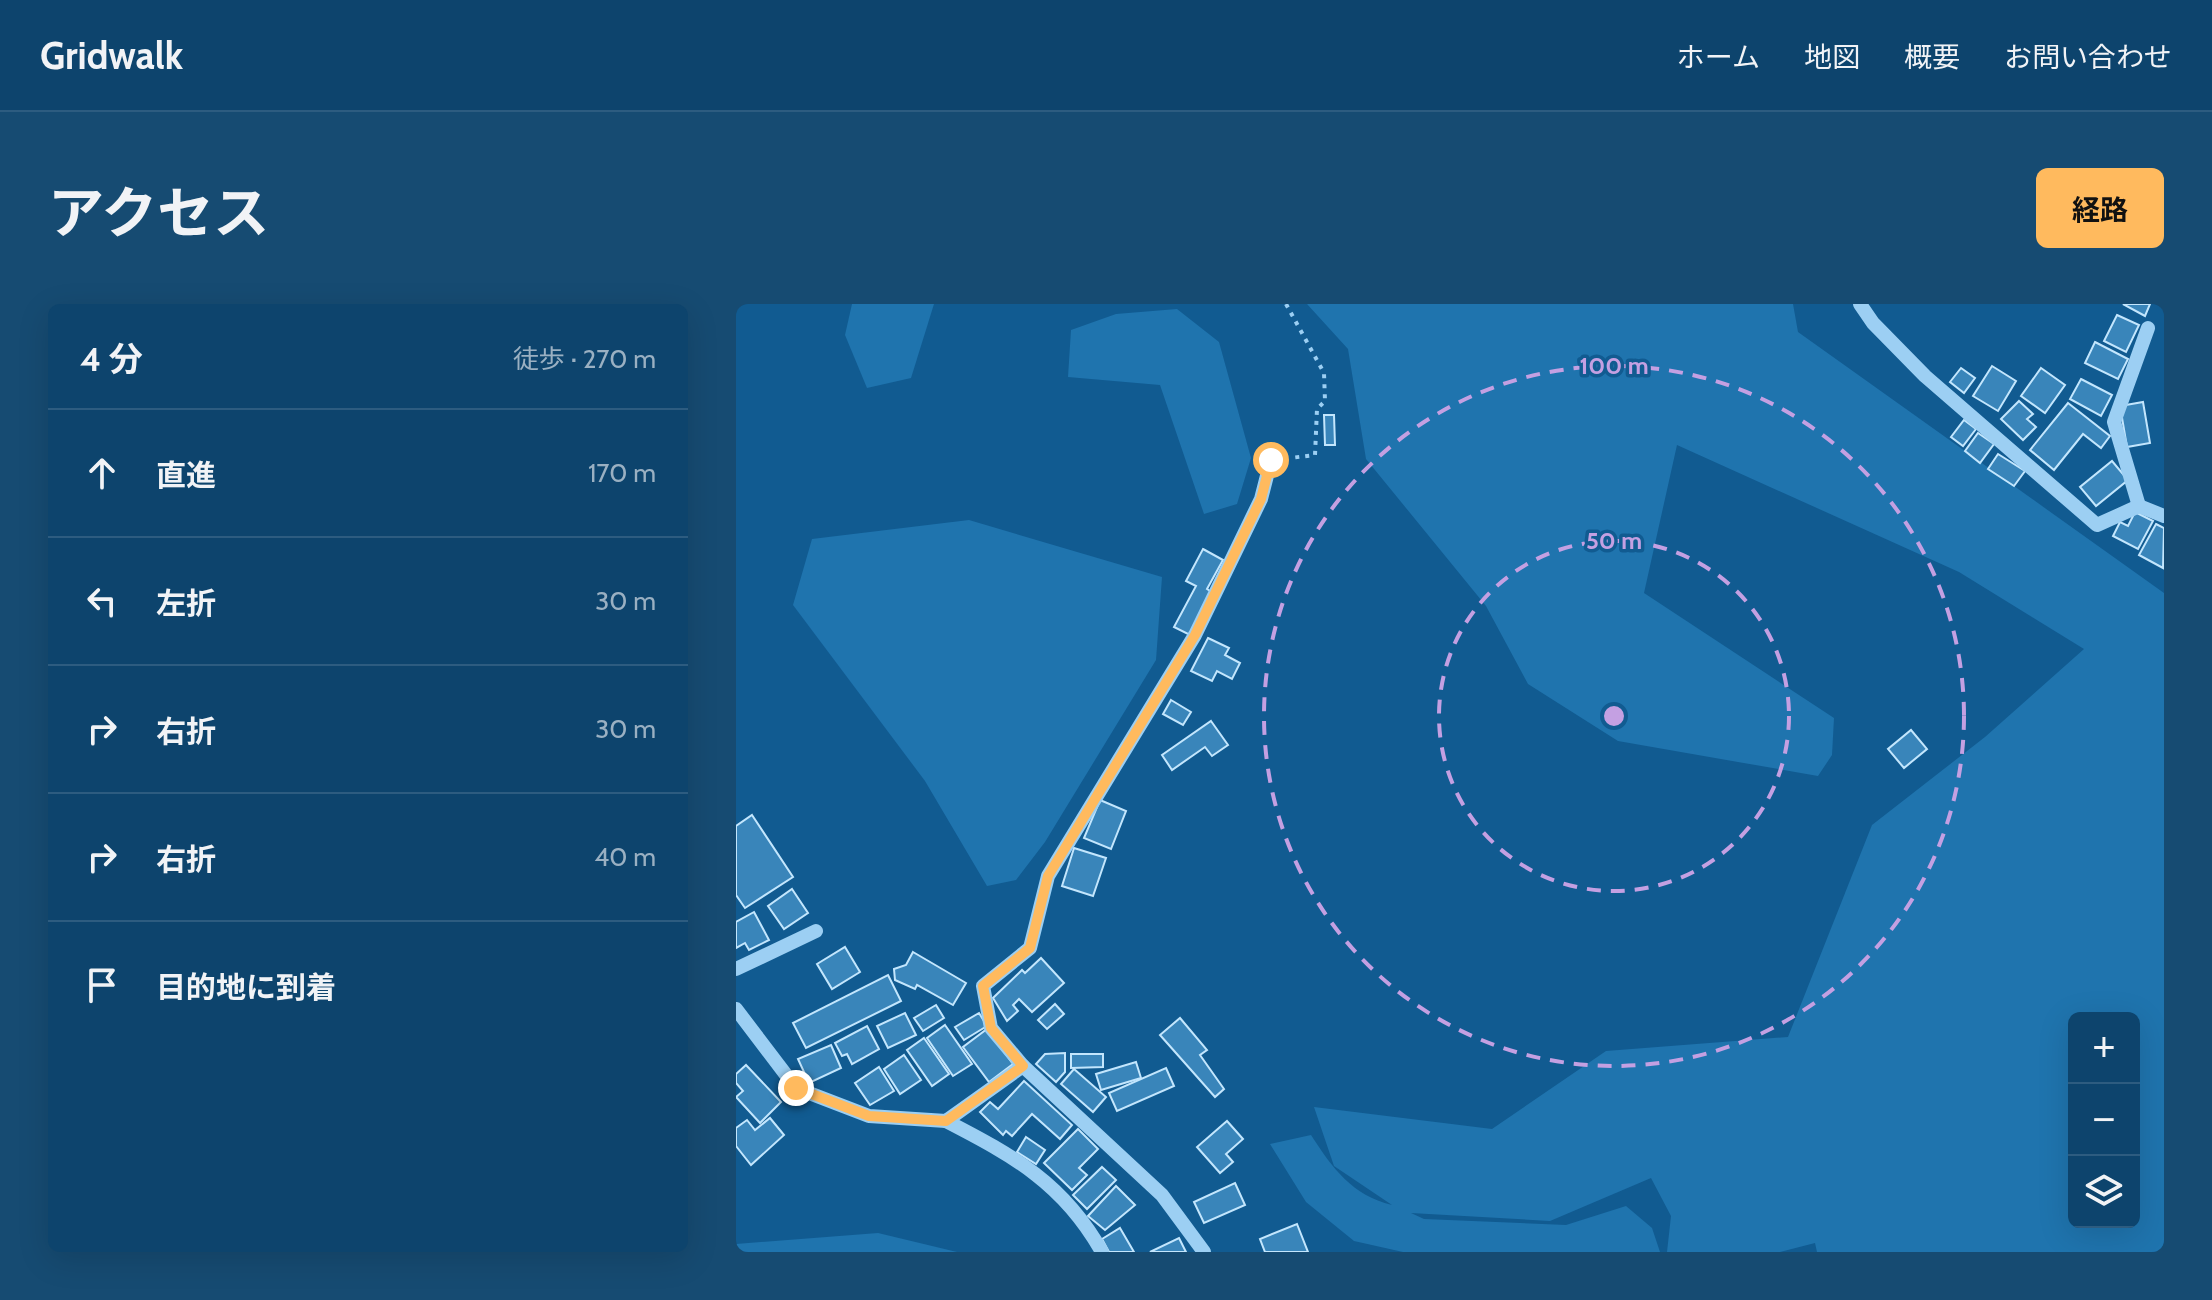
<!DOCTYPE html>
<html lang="ja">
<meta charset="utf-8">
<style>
body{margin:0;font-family:Cabin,"Noto Sans JP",sans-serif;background:#164b72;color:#f1f3f6}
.controls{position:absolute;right:24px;bottom:24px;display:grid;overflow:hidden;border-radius:12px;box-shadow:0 8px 32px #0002}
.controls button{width:72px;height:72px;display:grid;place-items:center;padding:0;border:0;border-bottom:2px solid #2d5c80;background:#0d446d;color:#f1f3f6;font:40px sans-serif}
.stop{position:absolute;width:24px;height:24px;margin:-18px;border:6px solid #ffba5e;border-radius:50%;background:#fff}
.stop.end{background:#ffba5e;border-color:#fff;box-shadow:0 2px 8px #0008}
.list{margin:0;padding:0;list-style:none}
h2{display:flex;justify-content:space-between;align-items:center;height:104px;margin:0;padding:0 32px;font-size:34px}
h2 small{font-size:26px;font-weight:400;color:#9ab0c2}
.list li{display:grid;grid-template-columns:52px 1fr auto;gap:24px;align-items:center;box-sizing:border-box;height:128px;padding:0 32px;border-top:2px solid #2d5c80}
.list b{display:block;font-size:30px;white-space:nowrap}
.list em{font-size:26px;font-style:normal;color:#9ab0c2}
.icon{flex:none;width:44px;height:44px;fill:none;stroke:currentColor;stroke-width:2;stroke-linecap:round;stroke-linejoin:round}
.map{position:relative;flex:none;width:1428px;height:948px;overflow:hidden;border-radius:12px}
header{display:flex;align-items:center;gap:48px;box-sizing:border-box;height:112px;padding:0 40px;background:#0d446d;border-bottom:2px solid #2d5c80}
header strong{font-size:38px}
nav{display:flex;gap:44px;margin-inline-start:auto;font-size:28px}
.intro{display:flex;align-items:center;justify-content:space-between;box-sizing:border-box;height:192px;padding:0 48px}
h1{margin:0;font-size:56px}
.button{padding:20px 36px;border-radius:12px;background:#ffba5e;color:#111;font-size:28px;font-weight:700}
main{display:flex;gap:48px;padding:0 48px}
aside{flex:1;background:#0d446d;border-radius:12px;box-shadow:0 8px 32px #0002}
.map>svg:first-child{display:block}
</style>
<header>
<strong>Gridwalk</strong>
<nav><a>ホーム</a><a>地図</a><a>概要</a><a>お問い合わせ</a></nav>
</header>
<div class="intro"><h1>アクセス</h1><a class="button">経路</a></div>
<main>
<aside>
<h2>4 分<small>徒歩 · 270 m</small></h2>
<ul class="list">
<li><svg class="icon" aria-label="ahead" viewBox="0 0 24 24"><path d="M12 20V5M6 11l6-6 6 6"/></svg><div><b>直進</b></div><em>170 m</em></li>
<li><svg class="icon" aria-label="left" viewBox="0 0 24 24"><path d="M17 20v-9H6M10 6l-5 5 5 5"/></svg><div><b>左折</b></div><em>30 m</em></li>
<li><svg class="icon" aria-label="right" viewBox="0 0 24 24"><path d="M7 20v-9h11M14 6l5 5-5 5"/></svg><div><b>右折</b></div><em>30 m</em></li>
<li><svg class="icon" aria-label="right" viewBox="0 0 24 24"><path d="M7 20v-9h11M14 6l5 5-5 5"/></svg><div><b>右折</b></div><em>40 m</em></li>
<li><svg class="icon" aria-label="arrive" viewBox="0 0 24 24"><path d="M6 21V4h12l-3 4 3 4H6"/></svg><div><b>目的地に到着</b></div></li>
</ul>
</aside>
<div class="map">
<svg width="1428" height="948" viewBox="0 0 1428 948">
<rect width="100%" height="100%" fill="#115b91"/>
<g fill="#1f74ae" fill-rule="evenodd">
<polygon points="116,0 198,0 175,74 131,84 109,31"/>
<path d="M571 0H1057L1062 28 1428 289V948H1081L1079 939 1044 948H931L935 912 915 874 814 917 675 909 688 915 830 921 890 902 916 924 924 948H667L618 937 570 898 534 840 575 831C597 865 616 891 656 901L598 862 578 803 756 825 870 747 1052 733 1136 521 1249 433 1348 345 1223 268 941 141 908 289 1098 414 1096 451 1082 472 882 437 792 380 750 302 630 155 612 45ZM1338 714H1398V918H1338Z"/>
<polygon points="441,5 483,38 515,154 501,200 468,210 424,81 332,73 335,26 380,10"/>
<polygon points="233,216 426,273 420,356 309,538 280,576 251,582 189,477 57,301 76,235"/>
<polygon points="142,929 221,948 0,948 0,940"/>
</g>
<g fill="#3985ba" stroke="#c3e6fd" stroke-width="2">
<polygon points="1387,0 1414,0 1409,12"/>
<polygon points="1381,11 1403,21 1390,48 1368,37"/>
<polygon points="1359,38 1392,55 1382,75 1349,59"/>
<polygon points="1256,62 1280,77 1262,107 1237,92"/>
<polygon points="1225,64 1239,74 1228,89 1214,78"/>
<polygon points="1305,64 1329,81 1309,109 1285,92"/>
<polygon points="1345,75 1376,91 1365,112 1334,95"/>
<polygon points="1283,97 1297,110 1291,115 1300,123 1287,136 1265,115"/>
<polygon points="1407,98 1414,139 1391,143 1384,102"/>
<polygon points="1332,99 1374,132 1365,144 1347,130 1318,166 1294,146"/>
<polygon points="588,111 598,111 599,141 589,141"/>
<polygon points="1228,116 1240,125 1227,142 1215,133"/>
<polygon points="1242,129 1258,140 1244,159 1229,147"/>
<polygon points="1262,150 1289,167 1278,182 1252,165"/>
<polygon points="1376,157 1392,176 1360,202 1344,183"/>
<polygon points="1399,208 1417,217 1402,245 1377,232 1384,218 1392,222"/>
<polygon points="1420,220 1428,224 1427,264 1403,251"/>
<polygon points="467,245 487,256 471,285 477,289 454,331 438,323 460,282 450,277"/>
<polygon points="472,334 493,344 489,351 504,359 496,375 481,367 476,377 455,367"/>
<polygon points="435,396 455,408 447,421 427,410"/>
<polygon points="475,417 492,441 476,452 469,443 436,466 426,451"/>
<polygon points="1175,426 1191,445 1168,464 1152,445"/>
<polygon points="364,496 390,507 375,545 348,534"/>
<polygon points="16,511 57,573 9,604 0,591 0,522"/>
<polygon points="338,544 370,554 357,592 326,582"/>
<polygon points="56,585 72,609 48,625 32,602"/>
<polygon points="18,608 33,636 13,646 9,639 0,644 0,618"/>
<polygon points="109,643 124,668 96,685 81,660"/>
<polygon points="177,648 230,679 217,701 181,681 179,685 159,676 158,665 170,661"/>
<polygon points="305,654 328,679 296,708 283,695 277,701 282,707 271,717 257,694 286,666 289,669"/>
<polygon points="152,671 165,697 70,744 57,719"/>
<polygon points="319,700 328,710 311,725 302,716"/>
<polygon points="200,701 208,714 187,727 178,714"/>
<polygon points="169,709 180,731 152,744 141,722"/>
<polygon points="243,709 251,722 228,736 219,723"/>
<polygon points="444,714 471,746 464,751 488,785 479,793 424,731"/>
<polygon points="209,721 236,760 217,772 191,734"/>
<polygon points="131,722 143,745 116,760 111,750 106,752 99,739"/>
<polygon points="251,725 277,760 253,778 227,743"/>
<polygon points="188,734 213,770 196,782 171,746"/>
<polygon points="95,741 105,764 73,779 62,755"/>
<polygon points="329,749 329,768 320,778 300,760 309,750"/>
<polygon points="335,750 367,750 367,763 335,764"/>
<polygon points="168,751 185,776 164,790 148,765"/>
<polygon points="400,758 405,774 365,786 360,770"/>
<polygon points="10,761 45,798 24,819 0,793 7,787 0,779 0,770"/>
<polygon points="143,763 158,787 134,801 119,779"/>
<polygon points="430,764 438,782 381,807 373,789"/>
<polygon points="338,765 370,793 357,808 325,780"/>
<polygon points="288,777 336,821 324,835 296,810 276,832 270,827 267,831 244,808 254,798 262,805"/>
<polygon points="34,814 48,831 15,861 0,842 0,824 11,816 19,826"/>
<polygon points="491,817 507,835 490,850 497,858 484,869 461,843"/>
<polygon points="342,825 362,845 343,864 351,871 336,886 308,859"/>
<polygon points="290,833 309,846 300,860 281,848"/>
<polygon points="366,863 380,876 351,905 337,891"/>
<polygon points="499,879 509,901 468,919 458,898"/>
<polygon points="380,882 399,901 369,926 352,912"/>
<polygon points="561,920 572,948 529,948 524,935"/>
<polygon points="384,924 398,948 373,948 366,935"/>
<polygon points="443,934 450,948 414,948"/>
</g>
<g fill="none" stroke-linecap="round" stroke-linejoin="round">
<polyline stroke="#9ccff3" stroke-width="4" stroke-dasharray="4 6" stroke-linecap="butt" points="550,0 588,69 589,97 581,105 579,151 554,154"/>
<g stroke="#9ccff3" stroke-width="14">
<polyline points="1124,0 1137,19 1189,72 1361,221 1403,202 1428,212"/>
<polyline points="1403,202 1378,118 1412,24"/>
<polyline points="0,665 80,627"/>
<polyline points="0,705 60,784 133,812 210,817 287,762 426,891 468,948"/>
<polyline points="287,762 255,724 247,682 294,644 312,572 459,331 525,195 535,156"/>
<path d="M210 817C278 852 328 880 366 948"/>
</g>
</g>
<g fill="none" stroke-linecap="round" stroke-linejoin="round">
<polyline stroke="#ffba5e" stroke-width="10" points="60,784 133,812 210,817 287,762 255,724 247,682 294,644 312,572 459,331 525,195 535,156"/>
</g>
<g fill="none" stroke="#c4a0e2" stroke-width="4" stroke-dasharray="14 10">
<circle cx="878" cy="412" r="175"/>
<circle cx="878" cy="412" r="350"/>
</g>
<circle cx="878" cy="412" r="12" fill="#c4a0e2" stroke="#115b91" stroke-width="4"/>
<g font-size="24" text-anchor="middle" font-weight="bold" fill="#c4a0e2" stroke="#115b91" stroke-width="7" stroke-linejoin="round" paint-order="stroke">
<text x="878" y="70">100 m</text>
<text x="878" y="245">50 m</text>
</g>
</svg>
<div class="controls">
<button>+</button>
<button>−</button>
<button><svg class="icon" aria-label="layers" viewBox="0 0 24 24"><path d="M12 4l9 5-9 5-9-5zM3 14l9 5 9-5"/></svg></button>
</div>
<div class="stop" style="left:535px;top:156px"></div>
<div class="stop end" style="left:60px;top:784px"></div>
</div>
</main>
